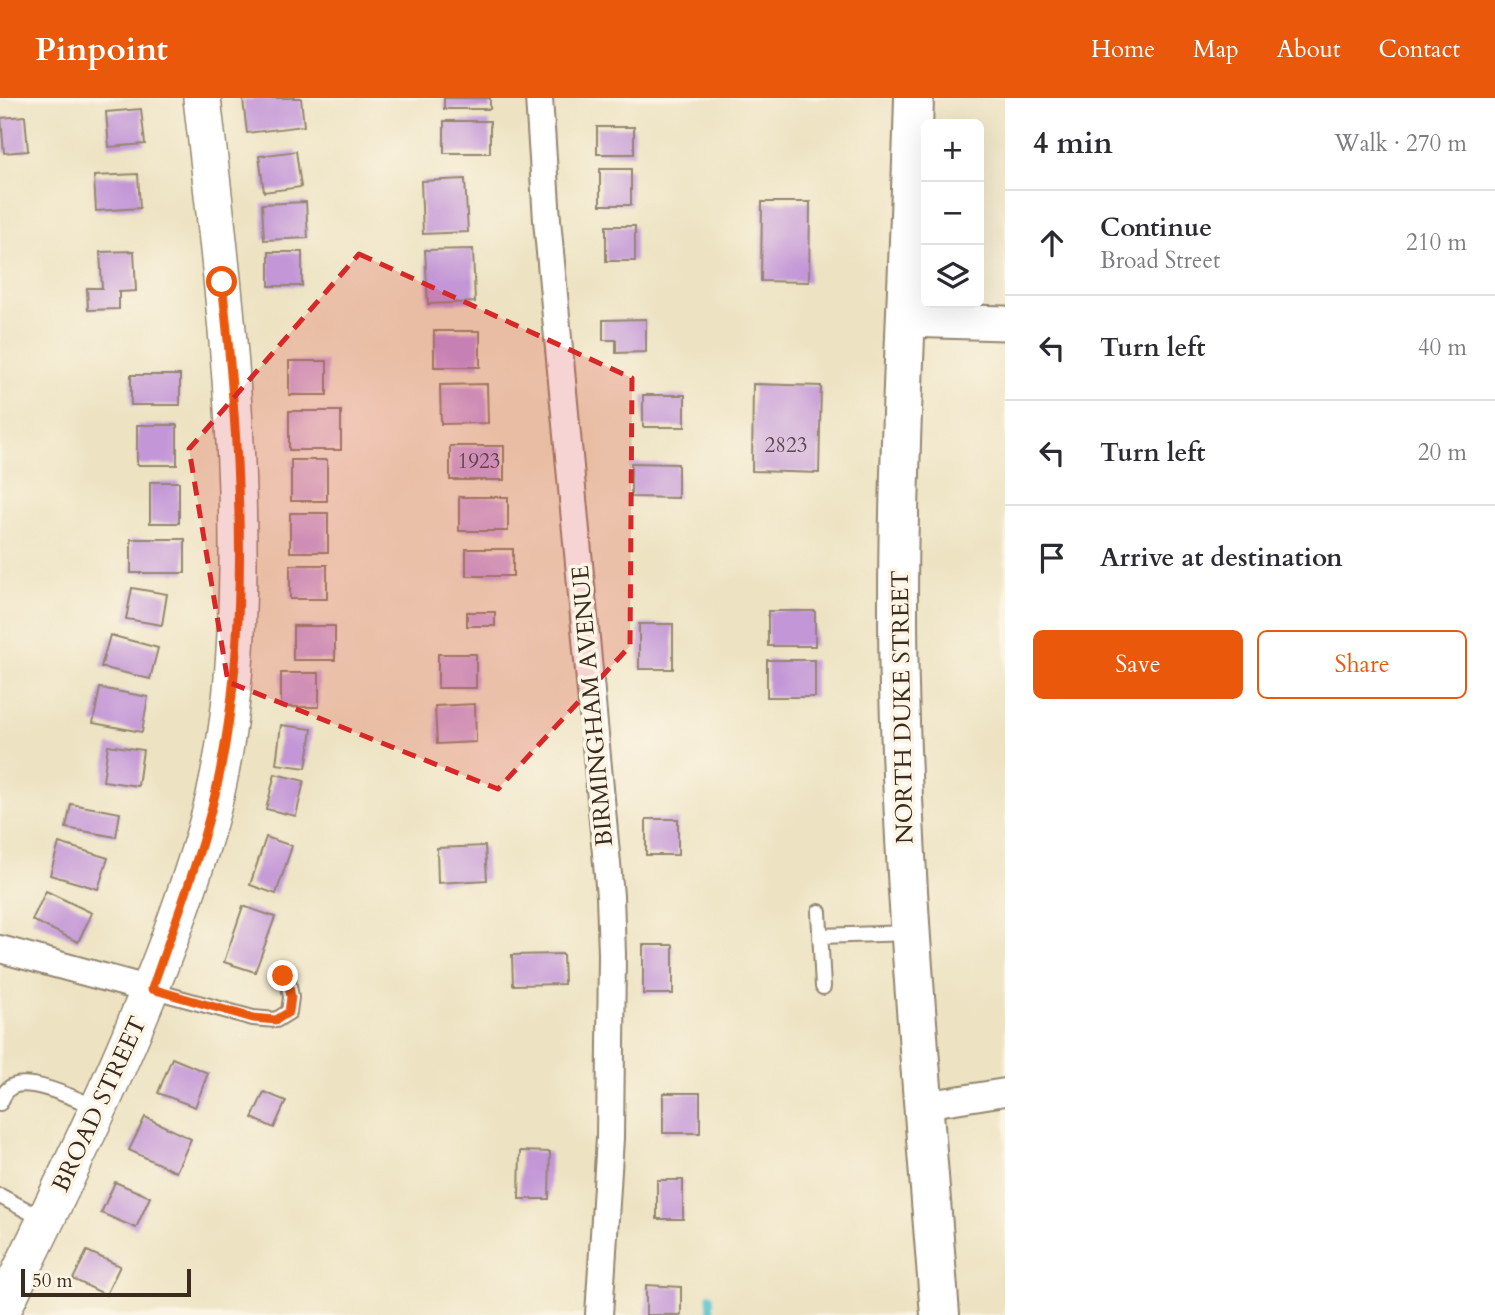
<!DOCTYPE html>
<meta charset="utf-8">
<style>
body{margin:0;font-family:Cardo,serif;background:#f2f2f3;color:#2b2b33}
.controls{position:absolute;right:21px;top:21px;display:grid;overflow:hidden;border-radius:10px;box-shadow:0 7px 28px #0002}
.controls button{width:63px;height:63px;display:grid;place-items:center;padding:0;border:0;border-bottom:2px solid #e1e1e2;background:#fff;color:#2b2b33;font:35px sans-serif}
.scale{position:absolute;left:21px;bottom:18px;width:170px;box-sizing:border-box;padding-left:7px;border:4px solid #3b2a1e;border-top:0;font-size:19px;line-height:24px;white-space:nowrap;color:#3b2a1e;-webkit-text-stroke:5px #fcf5e5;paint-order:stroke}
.stop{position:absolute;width:21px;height:21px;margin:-16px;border:5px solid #ea580c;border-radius:50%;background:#fff}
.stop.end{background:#ea580c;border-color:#fff;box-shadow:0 2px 7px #0008}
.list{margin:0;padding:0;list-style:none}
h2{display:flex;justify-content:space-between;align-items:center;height:91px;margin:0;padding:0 28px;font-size:30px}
h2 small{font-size:23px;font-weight:400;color:#7c7c81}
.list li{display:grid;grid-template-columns:46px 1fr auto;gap:21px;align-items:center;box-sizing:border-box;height:105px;padding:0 28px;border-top:2px solid #e1e1e2}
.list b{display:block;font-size:26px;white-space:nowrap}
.list p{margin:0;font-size:23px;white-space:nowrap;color:#7c7c81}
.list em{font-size:23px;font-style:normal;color:#7c7c81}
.actions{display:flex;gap:14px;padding:21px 28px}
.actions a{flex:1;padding:16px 0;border:2px solid #ea580c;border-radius:10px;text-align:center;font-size:24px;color:#ea580c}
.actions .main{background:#ea580c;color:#fff}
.icon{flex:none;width:38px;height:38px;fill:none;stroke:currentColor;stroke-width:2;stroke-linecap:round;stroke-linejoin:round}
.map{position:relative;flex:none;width:1005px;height:1217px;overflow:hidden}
header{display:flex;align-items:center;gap:42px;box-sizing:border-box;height:98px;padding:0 35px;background:#ea580c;color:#fff}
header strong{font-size:33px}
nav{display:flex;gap:38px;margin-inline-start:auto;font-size:24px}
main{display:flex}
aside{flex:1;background:#fff}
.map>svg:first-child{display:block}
</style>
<header>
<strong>Pinpoint</strong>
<nav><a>Home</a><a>Map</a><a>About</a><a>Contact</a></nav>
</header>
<main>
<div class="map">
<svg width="1005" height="1217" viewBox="0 0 1005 1217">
<rect width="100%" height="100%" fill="#fcf5e5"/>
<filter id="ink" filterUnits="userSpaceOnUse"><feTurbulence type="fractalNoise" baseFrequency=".0143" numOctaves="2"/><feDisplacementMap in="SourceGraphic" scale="14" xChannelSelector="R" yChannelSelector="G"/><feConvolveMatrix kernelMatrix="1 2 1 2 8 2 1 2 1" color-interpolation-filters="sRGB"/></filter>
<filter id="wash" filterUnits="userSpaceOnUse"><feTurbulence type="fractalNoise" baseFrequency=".00686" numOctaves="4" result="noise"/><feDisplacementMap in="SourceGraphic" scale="28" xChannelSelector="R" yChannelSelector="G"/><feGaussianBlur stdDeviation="1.57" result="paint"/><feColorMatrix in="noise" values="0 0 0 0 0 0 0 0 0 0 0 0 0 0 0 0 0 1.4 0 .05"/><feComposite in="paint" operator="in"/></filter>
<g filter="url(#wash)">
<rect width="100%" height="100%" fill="#ede3c3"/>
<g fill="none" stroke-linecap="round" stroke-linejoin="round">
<polyline stroke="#56c3ce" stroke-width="7" points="710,1198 711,1217"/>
</g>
<g id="blocks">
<g fill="#c396d7">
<polygon points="259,0 301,0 304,28 247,35 243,2"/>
<rect x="444" y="0" width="46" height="11"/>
<polygon points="141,11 145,46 109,49 106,14"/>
<polygon points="25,18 28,53 4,55 1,20"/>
<rect x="444" y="23" width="46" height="32"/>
<rect x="597" y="29" width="37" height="27"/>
<polygon points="296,53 301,89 264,94 259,58"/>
<rect x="600" y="71" width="31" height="36"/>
<polygon points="138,76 140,110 96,113 94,78"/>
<polygon points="465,81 468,134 423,136 421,83"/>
<polygon points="306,104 308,140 264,142 262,106"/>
<polygon points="762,104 810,104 809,184 761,183"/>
<rect x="606" y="128" width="29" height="35"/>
<polygon points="473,151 475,204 428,206 425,152"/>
<polygon points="134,153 136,193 119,194 119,211 88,212 87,190 102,190 100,154"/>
<rect x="269" y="154" width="33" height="34"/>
<polygon points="646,221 646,254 616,255 616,242 603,242 603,222"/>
<rect x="434" y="233" width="46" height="36"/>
<rect x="289" y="263" width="38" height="34"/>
<rect x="131" y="277" width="49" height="30"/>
<polygon points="487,286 488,325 441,326 440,287"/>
<polygon points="753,286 821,288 819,375 752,373"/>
<rect x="643" y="297" width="42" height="32"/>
<rect x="289" y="313" width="52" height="39"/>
<rect x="137" y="327" width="40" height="40"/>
<rect x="450" y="348" width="54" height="34"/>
<rect x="291" y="362" width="36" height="41"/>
<polygon points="631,365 678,366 678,400 631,399"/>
<rect x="150" y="384" width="29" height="41"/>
<rect x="459" y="399" width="49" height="34"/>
<rect x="290" y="415" width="38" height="39"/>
<rect x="131" y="441" width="54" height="34"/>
<rect x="466" y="451" width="47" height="27"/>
<rect x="290" y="467" width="37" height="34"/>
<polygon points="132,490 167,496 162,527 126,521"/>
<rect x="768" y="513" width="47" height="35"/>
<rect x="467" y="514" width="28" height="14"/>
<rect x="639" y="526" width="34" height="45"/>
<rect x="293" y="528" width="42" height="34"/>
<polygon points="110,537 158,550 150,581 101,569"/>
<rect x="438" y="556" width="38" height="34"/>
<rect x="767" y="562" width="48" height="37"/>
<rect x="281" y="575" width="38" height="34"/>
<polygon points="100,590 148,599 142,634 93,625"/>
<polygon points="475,606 476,644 437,646 435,608"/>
<polygon points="281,627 312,631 306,670 276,666"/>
<polygon points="108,647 143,652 138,688 103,683"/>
<polygon points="275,676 304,683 296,718 266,711"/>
<polygon points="71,706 120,715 116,739 66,730"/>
<rect x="646" y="721" width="32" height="36"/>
<polygon points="266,739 292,748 276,796 250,787"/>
<polygon points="59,745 108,760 98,791 50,777"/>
<polygon points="485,748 487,782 438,785 437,750"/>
<polygon points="46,793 92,815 78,844 32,822"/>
<polygon points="243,808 275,819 255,874 224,864"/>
<rect x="643" y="847" width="30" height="49"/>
<polygon points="563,856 564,886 513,887 512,857"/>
<polygon points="172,960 208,975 195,1009 158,995"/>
<polygon points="264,994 286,1003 274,1030 252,1020"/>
<rect x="663" y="995" width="37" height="40"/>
<polygon points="145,1019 191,1041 176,1074 129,1052"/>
<polygon points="520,1053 550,1054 549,1101 519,1101"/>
<rect x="657" y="1082" width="26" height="39"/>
<polygon points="115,1084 150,1099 136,1130 101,1115"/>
<polygon points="87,1153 120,1168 106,1197 73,1181"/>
<polygon points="646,1187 681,1189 681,1217 646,1217"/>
</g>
</g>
</g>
<g filter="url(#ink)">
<use href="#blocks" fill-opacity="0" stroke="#948670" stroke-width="2"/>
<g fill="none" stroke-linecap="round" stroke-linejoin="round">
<g stroke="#948670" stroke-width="18">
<g id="service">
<polyline points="819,814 823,889"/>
<polyline points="820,838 910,835"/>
<polyline points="151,892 253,920 276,922 289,914 291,899 288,882 283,878"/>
<path d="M0 1005C3 998 6 991 13 988 33 980 77 1002 97 1009"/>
<polyline points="0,1098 45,1122"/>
</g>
</g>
<g stroke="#948670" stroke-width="30">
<g id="minor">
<polyline points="539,0 547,122 610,798 612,856 610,1040 599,1217"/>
<polyline points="0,851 151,892"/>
<polyline points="924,1007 1005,994"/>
</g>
</g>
<g stroke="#948670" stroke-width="37">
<polyline id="tertiary" points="906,222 1005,225"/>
</g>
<g stroke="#948670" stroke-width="40">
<path id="secondary" d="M0 1216C77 1058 156 901 206 732 231 647 237 556 238 468 239 311 220 156 202 0"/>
</g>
<g stroke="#948670" stroke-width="42">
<path id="trunk" d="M914 0C909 196 894 392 899 588 904 798 924 1008 940 1217"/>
</g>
<use href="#service" stroke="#fff" stroke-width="14"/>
<use href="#minor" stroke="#fff" stroke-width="26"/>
<use href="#tertiary" stroke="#fff" stroke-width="33"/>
<use href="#secondary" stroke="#fff" stroke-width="37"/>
<use href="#trunk" stroke="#fff" stroke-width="38"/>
</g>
</g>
<g fill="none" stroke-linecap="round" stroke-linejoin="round" filter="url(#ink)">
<path stroke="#ea580c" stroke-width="9" d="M222 184C241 357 255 563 206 731 191 785 170 838 152 891L253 920 276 922 289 914 291 899 288 882 283 878"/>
</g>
<path fill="#d62828" fill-opacity="0.2" stroke="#d62828" stroke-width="5" stroke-dasharray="14 9" stroke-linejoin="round" d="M359 156 632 280 630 548 498 691 228 584 189 351Z"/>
<g text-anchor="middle" stroke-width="7" stroke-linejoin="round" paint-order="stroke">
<g font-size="21" fill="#5d454c">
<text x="786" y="354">2823</text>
<text x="479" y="370">1923</text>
</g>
<g font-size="24" fill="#3b2a1e" stroke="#fcf5e5">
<text transform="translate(592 608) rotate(-95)" y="8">BIRMINGHAM AVENUE</text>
<text transform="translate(902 609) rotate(-91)" y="8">NORTH DUKE STREET</text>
<text transform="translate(99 1006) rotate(-65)" y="8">BROAD STREET</text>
</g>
</g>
</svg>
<div class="controls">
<button>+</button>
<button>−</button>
<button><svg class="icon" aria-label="layers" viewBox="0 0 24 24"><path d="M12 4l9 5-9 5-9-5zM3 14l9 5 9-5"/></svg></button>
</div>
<div class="scale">50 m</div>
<div class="stop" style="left:222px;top:184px"></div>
<div class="stop end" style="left:283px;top:878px"></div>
</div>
<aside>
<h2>4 min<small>Walk · 270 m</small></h2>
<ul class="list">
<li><svg class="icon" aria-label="ahead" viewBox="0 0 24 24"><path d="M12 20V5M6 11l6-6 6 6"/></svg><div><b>Continue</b><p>Broad Street</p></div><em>210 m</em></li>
<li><svg class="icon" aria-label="left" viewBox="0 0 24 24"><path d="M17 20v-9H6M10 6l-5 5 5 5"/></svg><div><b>Turn left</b></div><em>40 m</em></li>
<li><svg class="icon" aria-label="left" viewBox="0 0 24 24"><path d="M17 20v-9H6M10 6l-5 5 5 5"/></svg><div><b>Turn left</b></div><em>20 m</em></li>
<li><svg class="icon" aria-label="arrive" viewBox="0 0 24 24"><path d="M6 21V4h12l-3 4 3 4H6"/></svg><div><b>Arrive at destination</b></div></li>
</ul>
<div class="actions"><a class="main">Save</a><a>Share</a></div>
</aside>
</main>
